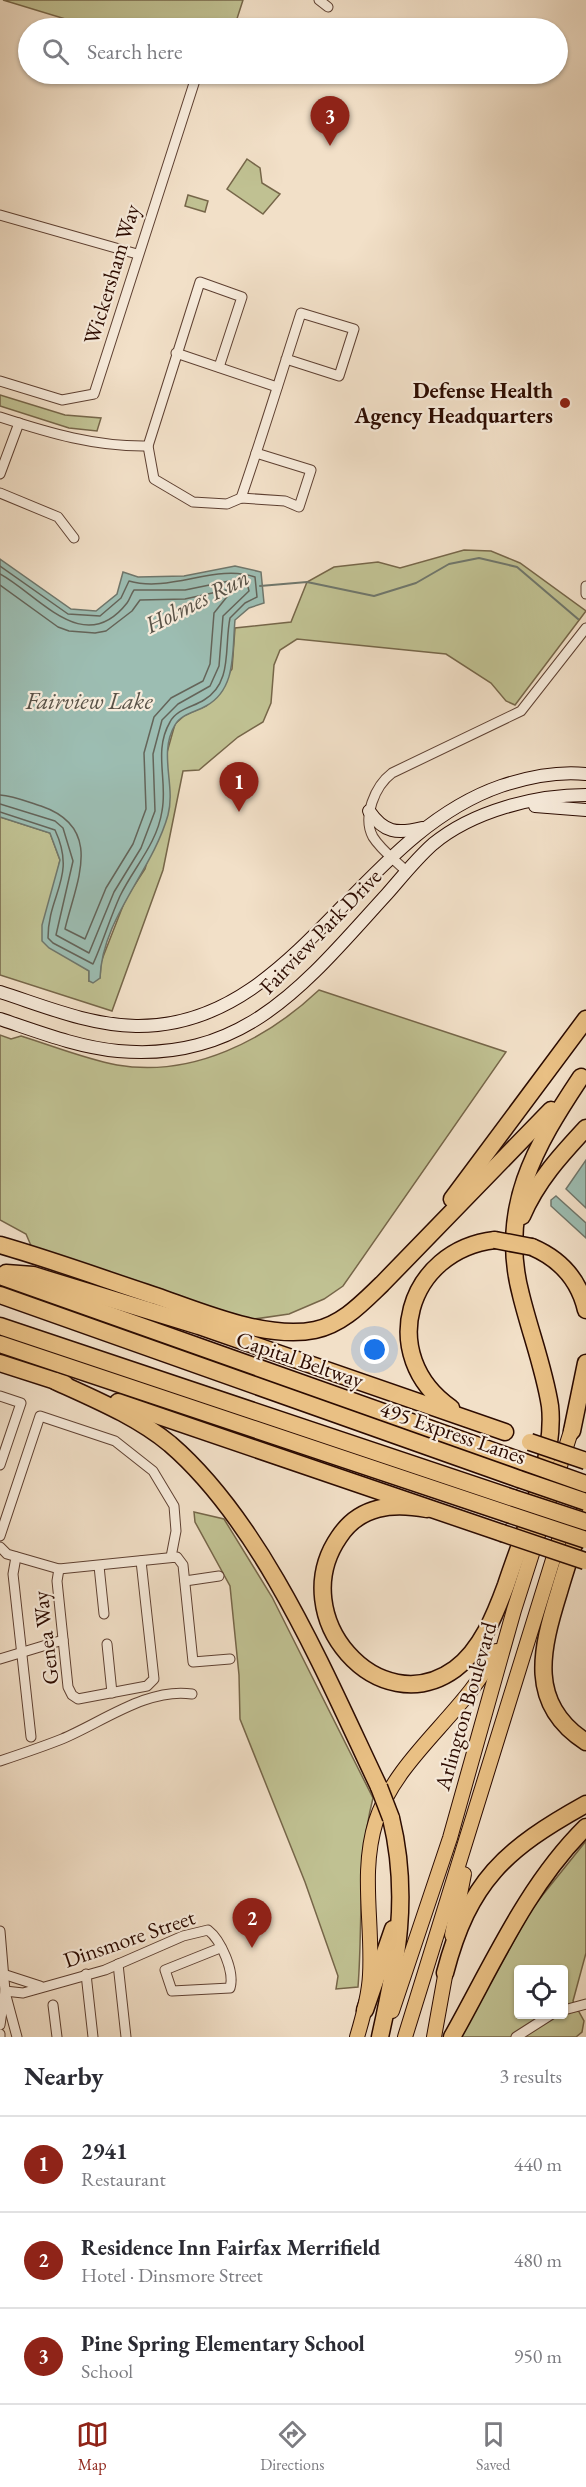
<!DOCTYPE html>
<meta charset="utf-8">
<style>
body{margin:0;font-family:"EB Garamond",serif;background:#f7f7f7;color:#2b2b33}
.controls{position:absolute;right:18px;bottom:18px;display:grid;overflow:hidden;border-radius:6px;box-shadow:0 2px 4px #0004}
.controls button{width:54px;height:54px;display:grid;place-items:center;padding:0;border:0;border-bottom:2px solid #e1e1e2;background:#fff;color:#2b2b33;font:30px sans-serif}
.you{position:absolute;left:375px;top:1350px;width:21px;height:21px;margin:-15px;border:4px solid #fff;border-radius:50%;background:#1a73e8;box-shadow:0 0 0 9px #1a73e833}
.badge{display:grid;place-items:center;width:39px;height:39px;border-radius:50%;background:#8f2418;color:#fff;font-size:20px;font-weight:700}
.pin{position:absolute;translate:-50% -50px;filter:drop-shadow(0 2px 3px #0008)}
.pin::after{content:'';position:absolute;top:32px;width:21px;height:18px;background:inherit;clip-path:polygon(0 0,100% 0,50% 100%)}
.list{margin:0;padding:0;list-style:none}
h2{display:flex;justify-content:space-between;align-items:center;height:78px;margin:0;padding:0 24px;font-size:26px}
h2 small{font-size:20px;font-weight:400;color:#7c7c81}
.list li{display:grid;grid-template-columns:39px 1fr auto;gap:18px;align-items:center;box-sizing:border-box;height:96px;padding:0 24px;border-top:2px solid #e1e1e2}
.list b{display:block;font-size:22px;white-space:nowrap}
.list p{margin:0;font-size:20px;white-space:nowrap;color:#7c7c81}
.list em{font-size:20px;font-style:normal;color:#7c7c81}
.icon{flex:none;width:33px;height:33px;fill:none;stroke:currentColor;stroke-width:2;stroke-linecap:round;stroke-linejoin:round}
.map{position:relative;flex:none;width:586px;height:2037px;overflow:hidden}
.search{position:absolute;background:#fff;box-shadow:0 2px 4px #0004;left:18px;right:18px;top:18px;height:66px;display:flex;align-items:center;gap:15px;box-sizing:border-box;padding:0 21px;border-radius:33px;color:#7c7c81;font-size:22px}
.sheet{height:366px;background:#fff}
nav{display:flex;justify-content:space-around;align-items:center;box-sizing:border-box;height:84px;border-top:2px solid #e1e1e2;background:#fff;font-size:16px;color:#7c7c81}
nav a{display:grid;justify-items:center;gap:3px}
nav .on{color:#8f2418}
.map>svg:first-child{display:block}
</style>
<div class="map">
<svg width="586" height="2037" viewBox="0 0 586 2037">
<rect width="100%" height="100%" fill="#f2e0c8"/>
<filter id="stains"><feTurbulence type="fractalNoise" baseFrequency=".00333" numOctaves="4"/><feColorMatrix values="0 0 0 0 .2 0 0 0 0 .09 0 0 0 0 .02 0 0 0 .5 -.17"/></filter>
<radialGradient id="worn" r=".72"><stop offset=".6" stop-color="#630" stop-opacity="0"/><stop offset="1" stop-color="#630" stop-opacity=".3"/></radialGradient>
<g fill="#c0c192" stroke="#766649" stroke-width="1.5" fill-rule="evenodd">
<polygon points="3,0 243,0 234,28 95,28"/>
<polygon points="247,159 260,168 262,183 280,194 263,214 227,189"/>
<polygon points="188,195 208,201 205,212 185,206"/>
<polygon points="0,395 65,415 101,418 97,431 69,428 0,406"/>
<polygon points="464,550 491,551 520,563 586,611 515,705 506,701 491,683 446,654 297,639 280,650 274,665 271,703 263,722 238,737 199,770 183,771 163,870 112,1011 0,975 0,817 50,833 60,860 57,875 71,959 89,971 89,981 100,978 101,962 126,898 145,869 169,785 166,756 175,724 185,715 206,706 232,669 235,628 291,622 307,582 334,567 378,562 400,568"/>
<path d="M319 990 506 1052 343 1286 324 1299 289 1314 248 1320 35 1255 26 1234 0 1220V1035L11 1039 21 1036C53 1046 85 1059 117 1065 192 1078 266 1040 319 990Z"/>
<path d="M194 1512 224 1519 272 1597 373 1798C357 1860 363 1924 358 1987L336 1989 338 1976 305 1882 240 1719 239 1675 230 1586 195 1522Z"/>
<path d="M586 1841V1953L573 2001 584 2021 582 2032 576 2037H460L533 1907ZM518 1970H564V2014H518Z"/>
</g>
<g fill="#9cbdb2" stroke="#6f766b" stroke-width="1.5">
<path d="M0 559 71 609 96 611 117 594 123 572 138 577 184 576 235 566 261 572 264 603 249 608 235 620C232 651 237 689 206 706 196 712 181 714 175 725 158 754 176 785 168 815 152 872 102 918 100 978L93 983 89 981V971L49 948 42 941V925L60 860 50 833 0 817Z"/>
<polygon points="586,1160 586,1208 566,1189"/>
<polygon points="556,1196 586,1223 586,1238 551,1206 551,1200"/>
</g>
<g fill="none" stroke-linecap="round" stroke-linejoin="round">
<g stroke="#646459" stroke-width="1.5">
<path d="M0 566 68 614 100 616 121 598 129 581C171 593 216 563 255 577L257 597 245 603 230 618C224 647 233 683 204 700 193 707 177 709 170 722 153 751 168 781 162 811 157 844 134 867 120 896 110 918 103 942 93 964L53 943 48 938C48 894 77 877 55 830L0 812"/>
<path d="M0 574C40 596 84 658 127 603 130 599 131 594 134 590H185L234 580 247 583 249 591 223 616 219 666 210 686 178 704 162 720 153 754 155 811 141 848 114 892 89 953 56 935 73 861 63 828 55 821 0 804"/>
<path d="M0 585 58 627 69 631 95 633 106 631 132 611 140 600 185 599 226 590 230 593 214 613 210 664 203 681 171 698 154 717 144 753 146 809 133 844 106 888 85 939 65 929C76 882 105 828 41 806 28 802 14 796 0 795"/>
</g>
<polyline stroke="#6f766b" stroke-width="2" points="260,586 307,582 374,596 416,583 449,564 479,558 517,567 578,619"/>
<g stroke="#5e4032" stroke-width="11">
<g id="minor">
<polyline points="319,0 328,7"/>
<polyline points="0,215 137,254"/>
<polyline points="176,353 277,387"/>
<polyline points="0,381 62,400 94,394 197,74"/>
<path d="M0 417C49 433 96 447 148 446L200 282 242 297 219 367"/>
<polyline points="148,446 154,479 193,502 227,504 241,498 285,501 299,507 311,470 256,453"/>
<polyline points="0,474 19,423"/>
<polyline points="0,493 58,517 74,538"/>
<path d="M241 498C262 437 281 375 301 313L354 329 339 376 286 359"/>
<polyline points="586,586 586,594"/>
<path d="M407 872C396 861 381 850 373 837 362 817 375 786 392 773L521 711 586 628"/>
<polyline points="0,1396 21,1403 0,1465"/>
<polyline points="0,1536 40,1416 115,1441 153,1471 174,1506 176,1531 171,1557"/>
<polyline points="0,1547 7,1554 59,1569 177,1557 183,1565 193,1662 230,1659"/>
<polyline points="16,1557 13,1574 31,1737"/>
<polyline points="99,1566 104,1614"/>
<polyline points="59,1569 57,1581 68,1687 72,1695 78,1699 147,1686 154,1679 141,1561"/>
<polyline points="185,1581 219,1576"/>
<polyline points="107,1644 112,1693"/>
<polyline points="0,1659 63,1640"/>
<path d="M0 1761C21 1754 42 1747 62 1739 101 1723 148 1687 192 1694"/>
<polyline points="0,1931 5,1991 0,2025"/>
<polyline points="118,1964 126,2037"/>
<polyline points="3,1974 40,1986"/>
<polyline points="86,1974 93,2037"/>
<path d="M5 1991 23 1993 105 1970 183 1936 208 1930C221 1940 235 1972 230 1988L172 1991 165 1970 220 1948"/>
<polyline points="6,1996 17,2037"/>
<polyline points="53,2005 57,2037"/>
<polyline points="564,2010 586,2004"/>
<polyline points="0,2034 0,2037"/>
<polyline points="516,2037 552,2014"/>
</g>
</g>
<g stroke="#2c0b00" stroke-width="14">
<g id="secondary">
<polyline points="535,806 586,810"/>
<path d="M369 811C384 833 397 834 422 828"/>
<path d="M0 992C44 1006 88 1025 136 1026 295 1028 356 836 501 786 528 777 558 771 586 774"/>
<path d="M0 1019C39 1032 77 1047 118 1051 247 1063 309 979 387 894 402 877 416 859 433 844 473 811 535 795 586 795"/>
</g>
</g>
<g stroke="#2c0b00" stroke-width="16">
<g id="primary">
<polyline points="452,1935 464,1874"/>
<polyline points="392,2011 450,1838 514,1610 574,1422"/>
<path d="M357 2037C363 2017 369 1996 370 1975 373 1923 360 1872 376 1821 397 1756 466 1713 496 1651"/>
<polyline points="405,2037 564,1524"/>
<polyline points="434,2037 447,1965"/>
</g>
</g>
<g stroke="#2c0b00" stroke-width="19">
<g id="motorway">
<polyline points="452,1199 586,1019"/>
<path d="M522 1216C537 1181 560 1156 586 1128"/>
<path d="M0 1245C52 1260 104 1279 156 1296 202 1312 267 1340 315 1330 343 1324 362 1303 382 1284L551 1110"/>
<path d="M532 1247C560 1259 579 1280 586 1310"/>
<polyline points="6,1273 33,1275 199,1326 505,1432"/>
<polyline points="0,1276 524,1462"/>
<polyline points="0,1295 519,1479"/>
<polyline points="0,1326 513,1498"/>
<polyline points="0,1344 508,1514"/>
<polyline points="0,1363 65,1384"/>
<path d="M55 1381C94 1399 136 1416 170 1444 264 1525 326 1676 379 1787"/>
<polyline points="118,1402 502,1533"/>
<path d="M451 1408C376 1356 407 1250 495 1240"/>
<polyline points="572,1431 586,1363"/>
<path d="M586 1508C577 1536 567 1564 559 1592 541 1650 527 1704 586 1742"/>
<path d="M427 1509C393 1503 360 1505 339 1537 284 1617 379 1724 455 1669 481 1650 495 1615 506 1585 523 1533 556 1460 550 1406 544 1368 530 1332 521 1295 498 1209 535 1146 581 1077"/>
<path d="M445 1973C469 1881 505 1849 586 1804"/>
<polyline points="365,2010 393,1929"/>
<path d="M380 2037C397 1961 410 1896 391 1818"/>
<path d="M452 2037C492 1966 527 1885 586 1827"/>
</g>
</g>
<use href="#minor" stroke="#f7ebdb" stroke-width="9"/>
<use href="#secondary" stroke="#f7ebdb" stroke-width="12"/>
<use href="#primary" stroke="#e9c084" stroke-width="14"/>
<use href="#motorway" stroke="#e9c084" stroke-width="16"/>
<g stroke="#2c0b00" stroke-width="19" stroke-linecap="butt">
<g id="motorway-bridge">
<polyline points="495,1240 532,1247"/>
<polyline points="530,1442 586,1461"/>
<polyline points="524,1462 586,1484"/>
<polyline points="519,1479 586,1502"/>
<polyline points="513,1498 586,1522"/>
<polyline points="508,1514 586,1540"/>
<polyline points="502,1533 585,1561"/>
<polyline points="379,1787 391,1818"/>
</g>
</g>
<use href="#motorway-bridge" stroke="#e9c084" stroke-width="16"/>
</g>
<circle fill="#8f2418" stroke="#f7ebdb" stroke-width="2" cx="565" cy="403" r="6"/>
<g text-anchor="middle" stroke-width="4.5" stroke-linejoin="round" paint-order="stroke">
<g font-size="22" fill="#2c0b00" stroke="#f7ebdb">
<text transform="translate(111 274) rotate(-73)" y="8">Wickersham Way</text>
<text transform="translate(320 931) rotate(-46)" y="8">Fairview Park Drive</text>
<text transform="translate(300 1359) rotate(19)" y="8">Capital Beltway</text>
<text transform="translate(453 1432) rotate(19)" y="8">495 Express Lanes</text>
<text transform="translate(45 1638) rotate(-97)" y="8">Genea Way</text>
<text transform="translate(465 1706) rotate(-74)" y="8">Arlington Boulevard</text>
<text transform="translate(129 1938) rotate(-19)" y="8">Dinsmore Street</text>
</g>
<g font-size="22" font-weight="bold" fill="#2c0b00" stroke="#f7ebdb" text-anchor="end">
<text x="553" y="398">Defense Health<tspan x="553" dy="25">Agency Headquarters</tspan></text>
</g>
<g font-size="24" font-style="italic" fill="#595247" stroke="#f7ebdb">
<text transform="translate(197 601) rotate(-27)" y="8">Holmes Run</text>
<text x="89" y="709">Fairview Lake</text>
</g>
</g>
<rect width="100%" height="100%" filter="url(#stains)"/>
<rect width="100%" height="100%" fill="url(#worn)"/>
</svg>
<div class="controls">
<button><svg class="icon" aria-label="locate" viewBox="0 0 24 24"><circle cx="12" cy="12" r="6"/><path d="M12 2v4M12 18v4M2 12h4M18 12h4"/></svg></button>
</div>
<div class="you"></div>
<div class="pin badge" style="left:239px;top:812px">1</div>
<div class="pin badge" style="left:252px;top:1948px">2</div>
<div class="pin badge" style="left:330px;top:146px">3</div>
<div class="search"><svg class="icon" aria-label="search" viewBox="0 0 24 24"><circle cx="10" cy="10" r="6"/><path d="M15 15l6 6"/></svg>Search here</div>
</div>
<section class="sheet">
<h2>Nearby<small>3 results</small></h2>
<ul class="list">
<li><span class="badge">1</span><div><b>2941</b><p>Restaurant</p></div><em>440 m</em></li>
<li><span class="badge">2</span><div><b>Residence Inn Fairfax Merrifield</b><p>Hotel · Dinsmore Street</p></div><em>480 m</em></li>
<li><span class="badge">3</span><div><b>Pine Spring Elementary School</b><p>School</p></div><em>950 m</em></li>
</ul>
</section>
<nav>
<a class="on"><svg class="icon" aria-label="map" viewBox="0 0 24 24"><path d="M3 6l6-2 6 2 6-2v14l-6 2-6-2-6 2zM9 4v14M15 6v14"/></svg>Map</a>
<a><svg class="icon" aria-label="directions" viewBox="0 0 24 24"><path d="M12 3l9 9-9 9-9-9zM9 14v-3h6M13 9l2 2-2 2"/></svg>Directions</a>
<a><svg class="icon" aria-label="saved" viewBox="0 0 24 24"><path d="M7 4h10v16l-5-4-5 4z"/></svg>Saved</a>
</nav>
